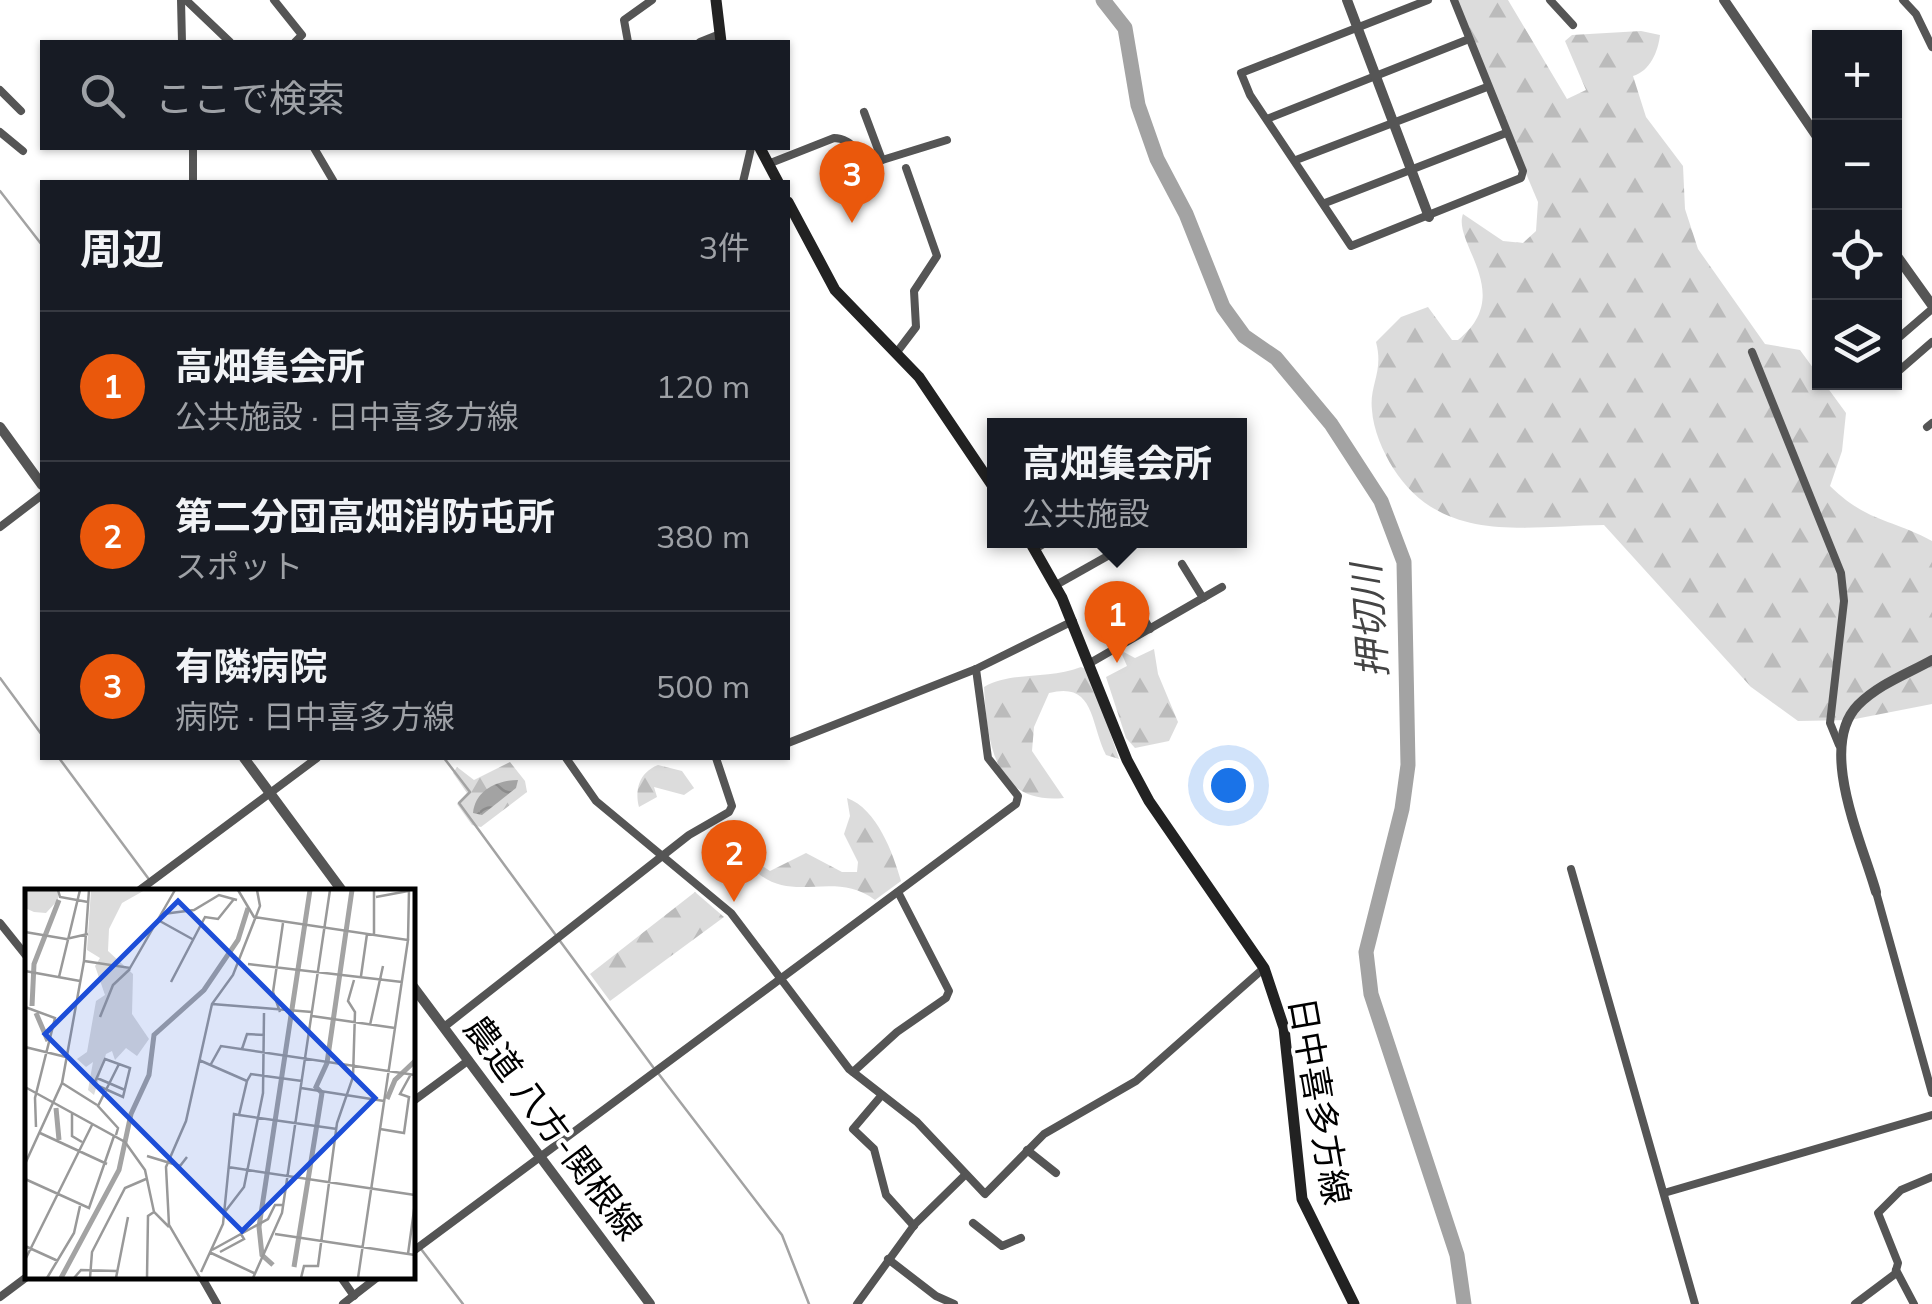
<!DOCTYPE html>
<html lang="ja">
<meta charset="utf-8">
<style>
body{margin:0;font-family:Mulish,"Noto Sans JP",sans-serif;background:#242831;color:#f1f3f6}
.controls{position:absolute;right:30px;top:30px;display:grid;overflow:hidden;border-radius:0px;box-shadow:0 2px 8px #0004}
.controls button{width:90px;height:90px;display:grid;place-items:center;padding:0;border:0;border-bottom:2px solid #363941;background:#171b24;color:#f1f3f6;font:50px sans-serif}
.you{position:absolute;left:1228px;top:785px;width:35px;height:35px;margin:-25px;border:8px solid #fff;border-radius:50%;background:#1a73e8;box-shadow:0 0 0 15px #1a73e833}
.badge{display:grid;place-items:center;width:65px;height:65px;border-radius:50%;background:#ea580c;color:#fff;font-size:32px;font-weight:700}
.pin{position:absolute;translate:-50% -82px;filter:drop-shadow(0 2px 5px #0008)}
.pin::after{content:'';position:absolute;top:52px;width:35px;height:30px;background:inherit;clip-path:polygon(0 0,100% 0,50% 100%)}
.popup{position:absolute;left:987px;top:418px;width:260px;height:130px;box-sizing:border-box;display:grid;place-content:center;border-radius:0px;background:#171b24;filter:drop-shadow(0 2px 8px #0005);font-size:32px;white-space:nowrap;color:#9ea1a6}
.popup b{font-size:38px;color:#f1f3f6}
.popup::after{content:'';position:absolute;left:50%;top:100%;margin-left:-20px;border:20px solid transparent;border-top-color:#171b24}
.list{margin:0;padding:0;list-style:none}
h2{display:flex;justify-content:space-between;align-items:center;height:130px;margin:0;padding:0 40px;font-size:42px}
h2 small{font-size:32px;font-weight:400;color:#9ea1a6}
.list li{display:grid;grid-template-columns:65px 1fr auto;gap:30px;align-items:center;box-sizing:border-box;height:150px;padding:0 40px;border-top:2px solid #363941}
.list b{display:block;font-size:38px;white-space:nowrap}
.list p{margin:0;font-size:32px;white-space:nowrap;color:#9ea1a6}
.list em{font-size:32px;font-style:normal;color:#9ea1a6}
.icon{flex:none;width:55px;height:55px;fill:none;stroke:currentColor;stroke-width:2;stroke-linecap:round;stroke-linejoin:round}
.map{position:relative;flex:none;width:1932px;height:1304px;overflow:hidden}
.search{position:absolute;background:#171b24;box-shadow:0 2px 8px #0004;left:40px;top:40px;width:750px;height:110px;display:flex;align-items:center;gap:25px;box-sizing:border-box;padding:0 35px;border-radius:0px;color:#9ea1a6;font-size:38px}
.panel{position:absolute;background:#171b24;box-shadow:0 2px 8px #0004;left:40px;top:180px;width:750px;height:580px;border-radius:0px}
.map>svg:first-child{display:block}
</style>
<div class="map">
<svg width="1932" height="1304" viewBox="0 0 1932 1304">
<defs>
<pattern id="forest-firs" width="22" height="20" patternUnits="userSpaceOnUse" patternTransform="scale(2.5)"><rect width="22" height="20" fill="#dcdcdc"/><path d="M5 1l3.5 6h-7zM16 11l3.5 6h-7z" fill="#bbb"/></pattern>
<pattern id="water-waves" width="16" height="10" patternUnits="userSpaceOnUse" patternTransform="scale(2.5)"><rect width="16" height="10" fill="#a3a3a3"/><path d="M0 5q4-4 8 0t8 0" fill="none" stroke="#8b8b8b"/></pattern>
</defs>
<rect width="100%" height="100%" fill="#fff"/>
<g fill="url(#forest-firs)">
<path d="M1453 0H1508L1567 99 1586 90 1565 41 1572 35 1641 31 1660 35C1658 52 1650 71 1633 76L1646 117 1683 166 1685 209 1698 249 1765 344 1800 350 1846 413 1842 451 1830 486C1868 523 1890 518 1932 541V704L1850 720 1798 721 1751 687 1604 525C1525 526 1442 545 1393 468 1383 452 1373 429 1372 410 1369 385 1384 372 1376 342L1401 317 1428 307 1452 340H1458C1516 294 1452 243 1463 214L1503 241 1523 243 1536 231 1538 202Z"/>
<polygon points="1154,649 1158,674 1178,722 1169,741 1135,748 1126,738 1106,677 1127,666 1120,650 1135,658"/>
<path d="M1081 667 1089 670 1119 759 1106 755C1090 723 1095 681 1049 693L1034 727 1032 751 1064 798C995 805 987 744 984 687 1012 671 1048 680 1081 667Z"/>
<polygon points="510,762 525,781 527,792 481,827 472,825 457,804 467,793 453,773 457,767 474,780"/>
<path d="M658 765 682 771 694 788 684 795 654 787 657 797 639 807C635 791 638 773 658 765Z"/>
<path d="M847 798C877 809 893 853 901 881L875 900C835 870 795 903 759 874L742 878 734 869 749 857 770 871 806 853 842 872H857L858 862 844 834 850 816Z"/>
<polygon points="695,892 724,917 610,1001 590,974"/>
</g>
<path fill="url(#water-waves)" d="M518 780 516 788 482 815 473 813C475 790 498 780 518 780Z"/>
<g fill="none" stroke-linecap="round" stroke-linejoin="round">
<g stroke="#a3a3a3" stroke-width="2.5">
<polyline points="0,191 42,245"/>
<polyline points="0,678 42,735"/>
<polyline points="59,758 148,878"/>
<polyline points="444,758 470,792 459,803 555,934"/>
<polyline points="560,941 653,1067"/>
<polyline points="658,1073 782,1235 809,1304"/>
<polyline points="421,1249 463,1304"/>
</g>
<polyline stroke="#a3a3a3" stroke-width="15" points="1103,0 1125,28 1138,105 1157,159 1186,214 1223,307 1244,336 1276,358 1331,424 1381,501 1404,562 1408,765 1402,809 1366,952 1371,994 1457,1255 1464,1304"/>
<g stroke="#555" stroke-width="8">
<polyline points="181,0 182,42"/>
<polyline points="186,0 230,42"/>
<polyline points="274,0 302,35 295,42"/>
<polyline points="1428,0 1241,73 1250,95 1351,246 1521,178 1523,171 1454,0"/>
<polyline points="1550,0 1573,25"/>
<polyline points="1903,0 1916,14 1932,47"/>
<polyline points="628,42 624,20 652,0"/>
<polyline points="700,42 720,34"/>
<polyline points="0,90 21,111"/>
<polyline points="864,112 882,160"/>
<polyline points="1267,119 1469,39"/>
<polyline points="0,132 23,151"/>
<polyline points="193,148 193,182"/>
<polyline points="314,148 334,182"/>
<polyline points="1296,160 1487,87"/>
<path d="M768 164 834 138C853 138 860 159 879 161L947 140"/>
<polyline points="743,182 751,148"/>
<polyline points="1325,203 1506,133"/>
<polyline points="1896,340 1932,309"/>
<polyline points="897,352 916,327 914,291 937,256 906,168"/>
<polyline points="1752,352 1841,573 1844,601 1830,723 1839,745"/>
<polyline points="1894,375 1932,342"/>
<polyline points="1927,427 1932,423"/>
<polyline points="0,527 42,495"/>
<polyline points="1035,549 1050,540"/>
<polyline points="1182,564 1203,598"/>
<polyline points="1056,585 1136,540"/>
<polyline points="1130,595 1150,629"/>
<polyline points="1090,663 1222,587"/>
<polyline points="788,743 976,669 1073,621"/>
<polyline points="566,758 596,801 731,913 849,1069 917,1122 985,1194 1044,1134 1136,1081 1264,968"/>
<polyline points="1571,869 1695,1304"/>
<polyline points="137,892 317,758"/>
<polyline points="1876,892 1932,1093"/>
<polyline points="0,923 28,958"/>
<polyline points="444,1027 689,835 729,812 732,806 716,758"/>
<polyline points="853,1072 897,1032 946,998 949,991 898,892"/>
<polyline points="881,1096 853,1129 874,1149 886,1195 914,1226"/>
<polyline points="412,1102 469,1060"/>
<polyline points="1027,1150 1056,1173"/>
<polyline points="1664,1193 1932,1115"/>
<polyline points="973,1223 1002,1246 1021,1238"/>
<polyline points="412,1252 1016,804 1018,796 988,758 976,669"/>
<polyline points="888,1259 936,1296 954,1304"/>
<polyline points="1896,1270 1914,1304"/>
<polyline points="201,1276 217,1304"/>
<polyline points="340,1276 354,1296"/>
<polyline points="0,1297 28,1276"/>
<polyline points="343,1304 379,1276"/>
<polyline points="857,1304 915,1224 965,1175"/>
<polyline points="1855,1304 1895,1274 1898,1263 1878,1213 1901,1190 1932,1177"/>
</g>
<g stroke="#555" stroke-width="10">
<polyline points="1347,0 1429,217"/>
<polyline points="1724,0 1820,141"/>
<polyline points="1894,252 1932,305"/>
<polyline points="0,427 42,485"/>
<polyline points="244,758 343,892"/>
<path d="M1876 892C1862 842 1817 747 1858 705 1879 684 1907 674 1932 660"/>
<polyline points="412,985 650,1304"/>
</g>
<g stroke="#222" stroke-width="11">
<polyline points="716,0 721,42"/>
<polyline points="760,148 778,182"/>
<polyline points="788,202 835,290 919,377 994,488"/>
<polyline points="1029,540 1062,598 1127,760 1149,801 1264,968 1284,1028 1302,1199 1354,1304"/>
</g>
</g>
<g text-anchor="middle" stroke-width="8" stroke-linejoin="round" paint-order="stroke">
<g font-size="35" fill="#000" stroke="#fff">
<text transform="translate(1319 1101) rotate(80)" y="12">日中喜多方線</text>
<text transform="translate(553 1128) rotate(53)" y="12">農道 八方-関根線</text>
</g>
<g font-size="38" font-style="italic" fill="#444" stroke="#fff">
<text transform="translate(1370 621) rotate(-94)" y="13">押切川</text>
</g>
</g>
<g transform="translate(25 889)">
<rect width="390" height="390" fill="#fff"/>
<path d="M0 1H33V11L21 24 9 23 0 19ZM66 1H120L97 14 84 40 83 62 108 85 107 125 124 150 112 167 101 159 90 171 87 162 81 165 69 206 63 201 68 173 61 178 52 170 62 163 71 112 80 106 70 77 75 69 62 61Z" fill="#dcdcdc"/>
<path fill="none" stroke="#a3a3a3" stroke-width="5" d="M7 117 9 75 34 11M11 124 23 152M362 210 370 191 390 172M31 219 34 251M248 376 237 366 234 338 285 1M269 378 297 204 291 198 302 174 327 1M36 389 94 281 106 225 124 186 129 146 179 101 213 51 223 19"/>
<path fill="none" stroke="#999" stroke-width="2.5" d="M33 1 35 8 63 13M213 1 229 28 383 51 333 389M349 1V46M351 8 383 2M138 25 169 21 194 6 212 11M133 31 169 51M0 43 41 50 63 45M383 51 384 1M59 72 64 1M223 75 377 93M0 82 55 92M336 87 342 45M34 88 55 1M146 93 180 28 193 30 209 10M187 115 287 123M0 118 30 129 10 209 11 238M255 123 248 103 258 34M287 127 370 139M75 128 88 96 105 80M345 136 358 77M0 158 41 168M217 160 222 145 240 146M80 170 105 179 98 208 69 195ZM174 171 222 192M186 175 196 157 390 186M72 189 100 201M222 192 226 185 277 192M37 194 72 216M0 198 100 253 120 281 129 323 144 338M276 199 359 212M47 223V247L57 253M214 226 312 240M355 240 379 244 384 208 375 205 386 185M15 244 82 275M91 246 93 239 73 217 94 175M122 267 155 277 162 268M0 275 37 194 59 72 105 79 150 1M203 278 390 306M0 290 64 319 89 247M199 324 219 298 238 204 239 124M250 345 390 366M0 357 33 372M187 361 243 330 250 316H258M184 363 231 385M195 363 219 350 216 345M383 365 390 314M0 371 67 236M176 383 198 335 209 225 214 226 222 192M22 389 49 344 55 317M49 389 56 381 92 382M65 389 67 363 100 299 121 290M91 389 103 328M122 389 123 327 129 323M175 389 144 336 141 278 161 232 187 115 208 86 235 17 232 1M228 389 257 324 305 1M276 389 279 377H293L312 234 328 188 330 123 323 112 329 91"/>
<path fill="#1d4ed8" fill-opacity="0.15" stroke="#1d4ed8" stroke-width="5" d="M153 12 350 209 217 342 20 145Z"/>
<rect width="390" height="390" fill="none" stroke="#000" stroke-width="5"/>
</g>
</svg>
<div class="controls">
<button>+</button>
<button>−</button>
<button><svg class="icon" aria-label="locate" viewBox="0 0 24 24"><circle cx="12" cy="12" r="6"/><path d="M12 2v4M12 18v4M2 12h4M18 12h4"/></svg></button>
<button><svg class="icon" aria-label="layers" viewBox="0 0 24 24"><path d="M12 4l9 5-9 5-9-5zM3 14l9 5 9-5"/></svg></button>
</div>
<div class="you"></div>
<div class="pin badge" style="left:1117px;top:663px">1</div>
<div class="popup"><b>高畑集会所</b>公共施設</div>
<div class="pin badge" style="left:734px;top:902px">2</div>
<div class="pin badge" style="left:852px;top:223px">3</div>
<div class="search"><svg class="icon" aria-label="search" viewBox="0 0 24 24"><circle cx="10" cy="10" r="6"/><path d="M15 15l6 6"/></svg>ここで検索</div>
<section class="panel">
<h2>周辺<small>3件</small></h2>
<ul class="list">
<li><span class="badge">1</span><div><b>高畑集会所</b><p>公共施設 · 日中喜多方線</p></div><em>120 m</em></li>
<li><span class="badge">2</span><div><b>第二分団高畑消防屯所</b><p>スポット</p></div><em>380 m</em></li>
<li><span class="badge">3</span><div><b>有隣病院</b><p>病院 · 日中喜多方線</p></div><em>500 m</em></li>
</ul>
</section>
</div>
